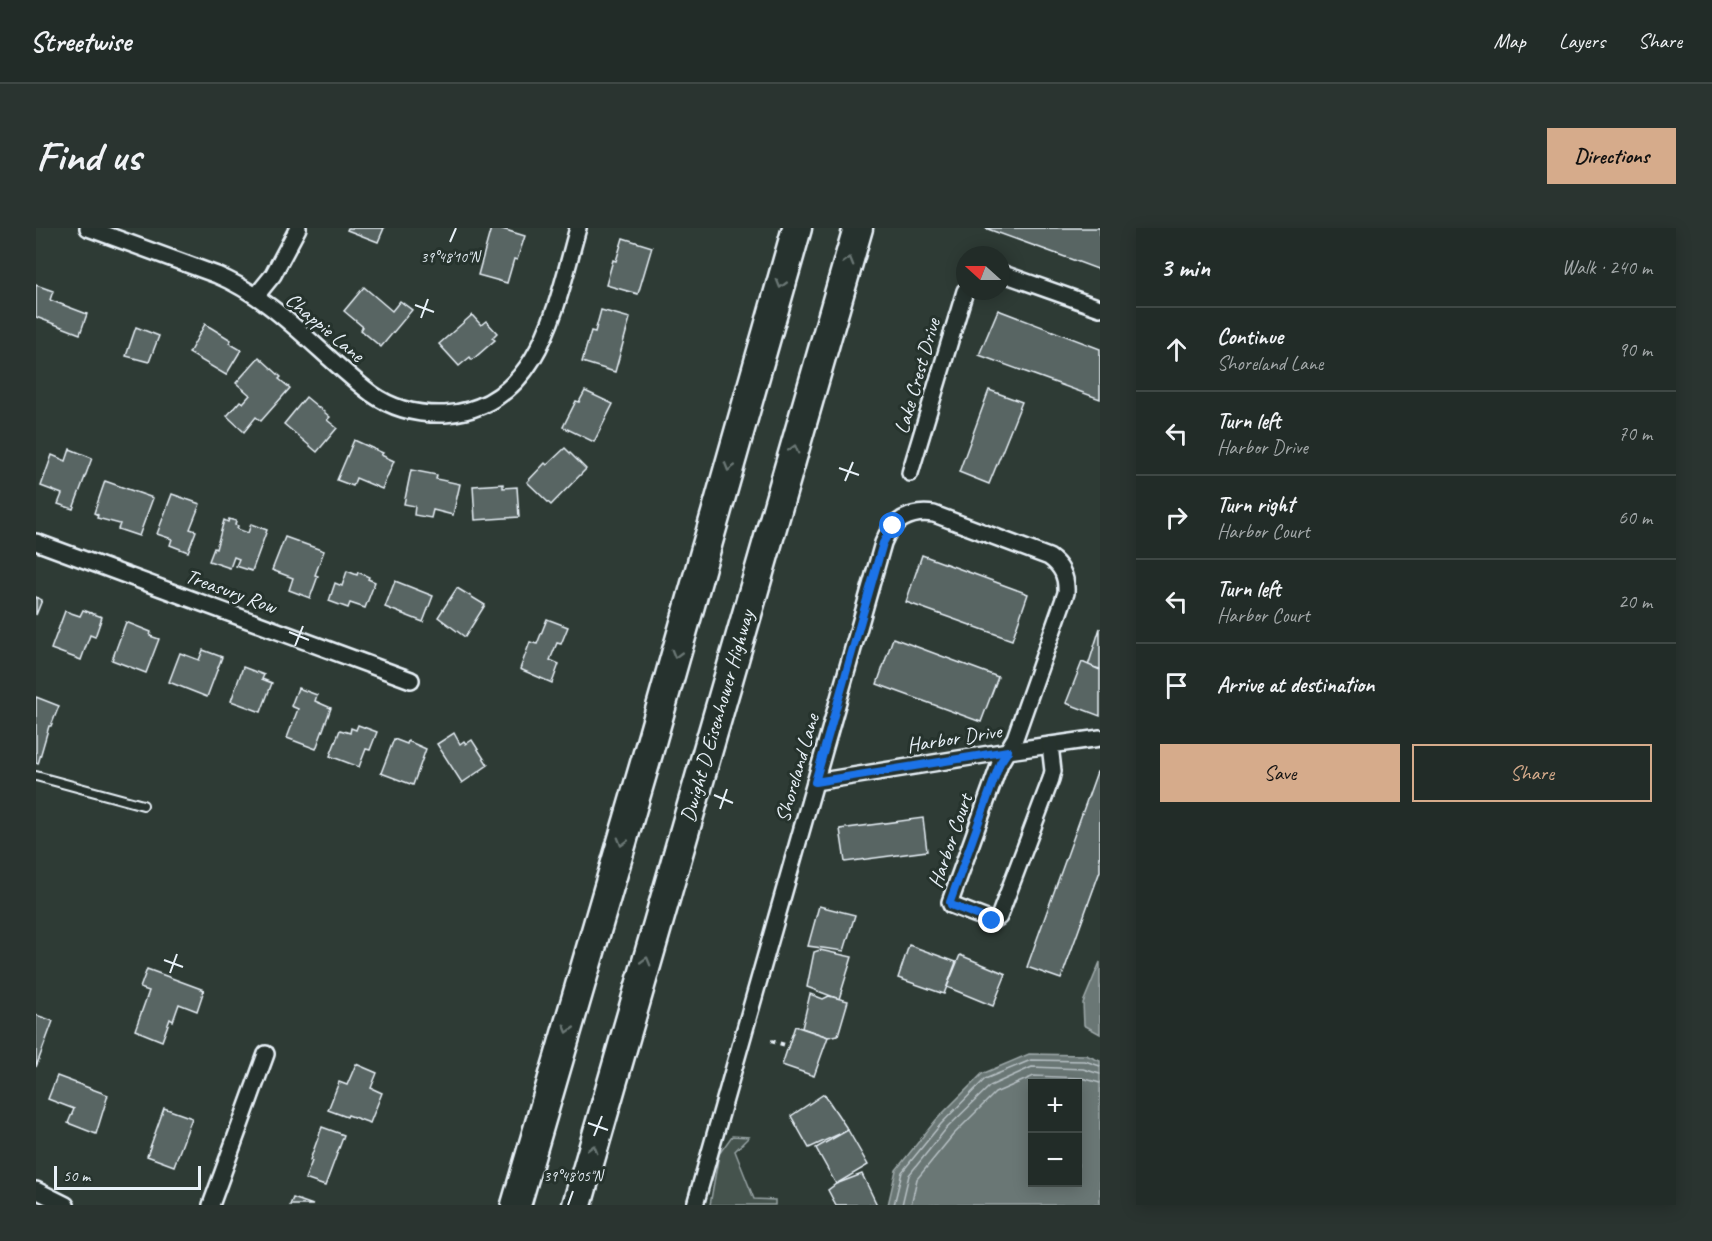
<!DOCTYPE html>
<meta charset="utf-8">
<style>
body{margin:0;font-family:Caveat,sans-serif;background:#2a3430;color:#f1f3f6}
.controls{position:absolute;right:18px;bottom:18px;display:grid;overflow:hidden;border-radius:0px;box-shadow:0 3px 15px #0003}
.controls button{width:54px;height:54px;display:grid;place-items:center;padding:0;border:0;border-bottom:2px solid #3f4845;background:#222c28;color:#f1f3f6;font:30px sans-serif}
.compass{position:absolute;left:920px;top:18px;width:54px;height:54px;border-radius:50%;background:#222c28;box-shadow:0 3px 15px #0003;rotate:291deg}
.scale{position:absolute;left:18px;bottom:15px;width:147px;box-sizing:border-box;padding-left:6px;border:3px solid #e8f1f8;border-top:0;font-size:16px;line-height:21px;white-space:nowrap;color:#e8f1f8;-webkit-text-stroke:4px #26332d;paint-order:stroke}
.stop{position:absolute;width:18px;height:18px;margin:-14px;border:4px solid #1a73e8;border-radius:50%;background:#fff}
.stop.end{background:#1a73e8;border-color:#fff;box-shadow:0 2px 6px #0008}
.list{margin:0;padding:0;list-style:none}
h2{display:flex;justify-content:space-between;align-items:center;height:78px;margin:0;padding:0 24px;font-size:26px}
h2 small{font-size:20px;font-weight:400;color:#a2a7a8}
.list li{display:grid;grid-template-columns:39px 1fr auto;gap:18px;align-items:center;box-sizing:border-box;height:84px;padding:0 24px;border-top:2px solid #3f4845}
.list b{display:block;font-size:22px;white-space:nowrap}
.list p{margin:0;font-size:20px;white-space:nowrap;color:#a2a7a8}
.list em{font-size:20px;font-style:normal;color:#a2a7a8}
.actions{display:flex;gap:12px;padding:18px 24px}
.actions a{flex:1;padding:14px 0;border:2px solid #d6ab8b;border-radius:0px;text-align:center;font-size:21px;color:#d6ab8b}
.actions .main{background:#d6ab8b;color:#111}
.icon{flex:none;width:33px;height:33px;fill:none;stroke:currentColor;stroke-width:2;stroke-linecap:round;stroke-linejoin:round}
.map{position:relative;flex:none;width:1064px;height:977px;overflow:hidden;border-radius:0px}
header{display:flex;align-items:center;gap:36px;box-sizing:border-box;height:84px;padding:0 30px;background:#222c28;border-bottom:2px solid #3f4845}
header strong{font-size:28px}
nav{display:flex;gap:33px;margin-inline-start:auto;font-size:21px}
.intro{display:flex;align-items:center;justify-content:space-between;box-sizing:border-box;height:144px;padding:0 36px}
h1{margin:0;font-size:42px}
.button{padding:15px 27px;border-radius:0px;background:#d6ab8b;color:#111;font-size:21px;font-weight:700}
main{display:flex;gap:36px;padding:0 36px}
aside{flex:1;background:#222c28;border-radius:0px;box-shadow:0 3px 15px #0003}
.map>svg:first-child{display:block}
</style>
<header>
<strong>Streetwise</strong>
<nav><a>Map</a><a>Layers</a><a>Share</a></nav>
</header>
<div class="intro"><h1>Find us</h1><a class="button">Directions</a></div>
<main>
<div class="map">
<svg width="1064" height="977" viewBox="0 0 1064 977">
<rect width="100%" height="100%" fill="#2e3b35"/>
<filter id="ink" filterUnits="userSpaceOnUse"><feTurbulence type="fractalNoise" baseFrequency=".0167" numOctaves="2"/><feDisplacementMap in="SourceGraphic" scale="12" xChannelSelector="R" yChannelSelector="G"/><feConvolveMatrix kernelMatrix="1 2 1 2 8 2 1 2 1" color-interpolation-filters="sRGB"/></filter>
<g filter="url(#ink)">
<polygon fill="#45524e" stroke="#96a2a3" stroke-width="1.5" points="696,908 713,909 699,923 718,971 739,972 739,977 674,977 683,926"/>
<g fill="#6b7775" stroke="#9da8a9" stroke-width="1.5" fill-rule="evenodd">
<polygon points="1064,734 1064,806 1048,797 1047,775"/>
<path d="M993 826 1050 827 1064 833V977H852L860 942 900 892 946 846ZM996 856H1042V954H996Z"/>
</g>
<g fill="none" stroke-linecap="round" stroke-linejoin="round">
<g stroke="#b6c0c4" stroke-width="1.5">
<polyline points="858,977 866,944 905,896 949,851 995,832 1049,833 1064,838"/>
<polyline points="866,977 873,947 910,901 954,858 996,839 1047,841 1064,846"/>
<polyline points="875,977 881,951 917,907 959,865 998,848 1046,850 1064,855"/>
</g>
</g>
<g fill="#596563" stroke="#e8f1f8" stroke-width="1.5">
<polygon points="312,0 348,0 342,14 311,2"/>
<polygon points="455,0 463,0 489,8 481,32 478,31 471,55 442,47"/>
<polygon points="949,0 1064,0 1064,42 1021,26"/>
<polygon points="587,10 616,19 602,66 570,57 577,32 580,33"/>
<polygon points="0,57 17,63 14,72 51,86 44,106 0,89"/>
<polygon points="328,59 356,83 364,73 376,82 345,119 325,102 327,99 308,83"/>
<polygon points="565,82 594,90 579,144 546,134 555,103 559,104"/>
<polygon points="962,82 1064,121 1064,171 943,127"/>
<polygon points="436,87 445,97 450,93 461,105 456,110 459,112 436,132 434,129 423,138 403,116"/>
<polygon points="169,96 195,112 193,115 205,122 190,147 153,125"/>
<polygon points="100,99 123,108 113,134 90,128"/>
<polygon points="223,129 245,149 243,151 254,160 225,193 220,189 208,204 191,188 204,173 207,175 214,167 200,155"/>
<polygon points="953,162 986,174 953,256 923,244"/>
<polygon points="549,163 577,176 558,214 527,199 540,173 543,174"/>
<polygon points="270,169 294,189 291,192 301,200 281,224 248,196"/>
<polygon points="318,212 347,225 345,227 358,233 346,261 320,250 317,258 301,252"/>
<polygon points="529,220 550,241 515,277 491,254 509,235 511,237"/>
<polygon points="34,221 56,230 37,281 22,276 26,266 5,258 16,227 30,233"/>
<polygon points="375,242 401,247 400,251 424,256 417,287 397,282 395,290 378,287 379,278 368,276"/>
<polygon points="69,253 117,270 103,308 82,301 84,296 61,290 62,287 58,285"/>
<polygon points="467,256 467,260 481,259 483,289 439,292 437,258"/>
<polygon points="136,266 164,276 154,301 160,303 152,324 134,317 136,311 121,306"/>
<polygon points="193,291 200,293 199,297 202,298 201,301 212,305 215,296 231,302 216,343 200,338 203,331 198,329 194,340 173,333 178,320 180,321 188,292 192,294"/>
<polygon points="249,309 288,323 279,347 282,348 274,370 253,362 257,350 236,342"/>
<polygon points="886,327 992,366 976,412 870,374"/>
<polygon points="311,343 321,347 322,344 333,349 332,351 339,354 329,380 314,375 312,380 293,373 299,355 306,358"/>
<polygon points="359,353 397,368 387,394 349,379"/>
<polygon points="421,360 449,377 429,409 402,389"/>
<polygon points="0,369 6,372 0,387"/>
<polygon points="47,382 66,389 59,409 54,407 45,432 15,421 29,383 44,388"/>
<polygon points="511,391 532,399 525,416 521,415 514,432 523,436 516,455 484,441 494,414 501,416"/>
<polygon points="90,394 115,404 114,408 123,411 110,445 76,432"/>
<polygon points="1064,400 1064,441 1052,438"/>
<polygon points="857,410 962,449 945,494 841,456"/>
<polygon points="167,422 186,429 171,469 133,454 144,425 163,432"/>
<polygon points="1046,434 1064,442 1064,488 1030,475"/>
<polygon points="207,439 228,447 226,451 236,455 225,484 195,473"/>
<polygon points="262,460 281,467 279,473 295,480 280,521 251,510 262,481 255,478"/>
<polygon points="0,469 23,478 15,498 13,498 2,536 0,535"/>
<polygon points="322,497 341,504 334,522 330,521 323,539 294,528 304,502 314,505 315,500 320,502"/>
<polygon points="418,505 424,516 428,513 430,516 436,512 452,537 426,555 401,516"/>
<polygon points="358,511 371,516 372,513 390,521 377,557 345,545"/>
<polygon points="1061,544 1064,545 1064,643 1025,751 991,739"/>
<polygon points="887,590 891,623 809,634 804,601"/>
<polygon points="783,678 819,687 808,723 772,718"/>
<polygon points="873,717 920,734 908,766 862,750"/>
<polygon points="784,722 816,729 803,771 771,759 778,724"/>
<polygon points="924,727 970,746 957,778 911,759"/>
<polygon points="111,741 168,762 161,783 143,776 137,793 134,791 126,813 99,802 113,763 104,760"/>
<polygon points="774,766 787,771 793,768 812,773 802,807 792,809 766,800"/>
<polygon points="0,787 17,793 0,839"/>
<polygon points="759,798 792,809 778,848 746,837"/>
<polygon points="320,836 341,845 335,860 346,865 334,895 312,887 311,889 292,882 303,854 311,857"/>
<polygon points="21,848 72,867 60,906 32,895 38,881 12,871"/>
<polygon points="788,866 812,902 773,920 755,888"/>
<polygon points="128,880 156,890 138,938 111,928"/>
<polygon points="286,899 308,907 289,958 269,951 276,933 274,932"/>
<polygon points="812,902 832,937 800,956 780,920"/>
<polygon points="826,946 841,977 800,977 792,962 800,956"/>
<polygon points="257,970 277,977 254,977"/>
</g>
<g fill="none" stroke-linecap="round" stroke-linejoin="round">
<g stroke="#e8f1f8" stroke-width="12">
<polyline id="service" points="0,548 107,577"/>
</g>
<g stroke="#e8f1f8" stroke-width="20">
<g id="minor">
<path d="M52 0 181 47C241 72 284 127 336 166 357 181 383 187 409 186 505 180 521 73 542 0"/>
<polyline points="965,45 1064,80"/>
<polyline points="220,68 237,47 262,0"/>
<polyline points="874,245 929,63"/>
<polyline points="0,314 375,452"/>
<polyline points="779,554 972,523 1064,510"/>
<polyline points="0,962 30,977"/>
<polyline points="175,977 230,826"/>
<path d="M659 977 847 315C855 293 875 282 898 286L1013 329C1026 338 1031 349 1030 365L979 510 964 535 914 674 915 677 956 693 963 689 1015 551 1017 543 1014 517"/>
</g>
</g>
<g stroke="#e8f1f8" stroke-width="33">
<g id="motorway">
<polyline points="480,977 612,525 761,0"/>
<polyline points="541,977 822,0"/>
</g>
</g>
<polyline stroke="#e8f1f8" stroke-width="4" stroke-dasharray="4.5 4.5" stroke-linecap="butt" points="735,813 753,818"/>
<use href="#service" stroke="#26332d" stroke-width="8"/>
<use href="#minor" stroke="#26332d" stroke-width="15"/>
<use href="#motorway" stroke="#26332d" stroke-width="28"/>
</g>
<defs><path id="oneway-chevron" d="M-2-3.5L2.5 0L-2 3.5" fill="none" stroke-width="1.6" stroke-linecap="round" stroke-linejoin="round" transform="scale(1.5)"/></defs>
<g stroke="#6a7674">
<use href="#oneway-chevron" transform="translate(813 33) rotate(-74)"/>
<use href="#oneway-chevron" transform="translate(745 56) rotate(106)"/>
<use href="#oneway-chevron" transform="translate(758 221) rotate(-74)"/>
<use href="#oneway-chevron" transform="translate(693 239) rotate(106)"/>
<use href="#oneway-chevron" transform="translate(640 426) rotate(106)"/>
<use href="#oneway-chevron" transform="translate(586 614) rotate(106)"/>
<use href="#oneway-chevron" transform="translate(610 733) rotate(-74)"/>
<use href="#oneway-chevron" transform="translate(532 801) rotate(106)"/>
<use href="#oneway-chevron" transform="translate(557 921) rotate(-74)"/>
</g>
</g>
<g fill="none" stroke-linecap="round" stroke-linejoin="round" filter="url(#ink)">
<polyline stroke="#1a73e8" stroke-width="8" points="857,298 847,315 779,554 972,523 964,535 914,674 915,677 956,693"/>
</g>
<path fill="none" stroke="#e8f1f8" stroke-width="2" d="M414 14 420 0M379 77 398 84M385 90 392 71M803 240 823 247M809 253 817 234M253 404 273 412M259 418 267 398M678 567 697 575M684 581 691 561M128 732 147 739M134 745 141 726M552 895 572 902M558 908 566 888M532 977 537 963"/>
<g text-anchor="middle" stroke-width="6" stroke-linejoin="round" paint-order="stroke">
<g font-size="21" fill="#e8f1f8" stroke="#26332d">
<text transform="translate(289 99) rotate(40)" y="7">Chappie Lane</text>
<text transform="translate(881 148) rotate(-74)" y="7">Lake Crest Drive</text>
<text transform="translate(195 363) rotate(20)" y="7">Treasury Row</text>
<text transform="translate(681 488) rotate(-74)" y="7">Dwight D Eisenhower Highway</text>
<text transform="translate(918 510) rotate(-9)" y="7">Harbor Drive</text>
<text transform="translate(761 540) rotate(-74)" y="7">Shoreland Lane</text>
<text transform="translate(914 613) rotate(-71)" y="7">Harbor Court</text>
</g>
</g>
<g font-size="15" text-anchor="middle" fill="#e8f1f8" stroke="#26332d" stroke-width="6" stroke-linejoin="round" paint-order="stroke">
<text x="414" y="34">39°48'10"N</text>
<text x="537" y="953">39°48'05"N</text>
</g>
</svg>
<div class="controls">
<button>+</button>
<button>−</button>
</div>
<svg class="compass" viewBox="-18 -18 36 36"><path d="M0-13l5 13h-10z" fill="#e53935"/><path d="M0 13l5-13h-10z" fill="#a2a7a8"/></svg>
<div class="scale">50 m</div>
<div class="stop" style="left:857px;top:298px"></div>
<div class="stop end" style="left:956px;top:693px"></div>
</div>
<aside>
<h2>3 min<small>Walk · 240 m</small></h2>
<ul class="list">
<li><svg class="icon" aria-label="ahead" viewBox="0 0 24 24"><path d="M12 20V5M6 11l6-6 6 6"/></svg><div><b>Continue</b><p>Shoreland Lane</p></div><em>90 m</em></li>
<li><svg class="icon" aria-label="left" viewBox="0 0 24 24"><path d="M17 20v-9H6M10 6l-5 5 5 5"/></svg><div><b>Turn left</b><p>Harbor Drive</p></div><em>70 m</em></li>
<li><svg class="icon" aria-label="right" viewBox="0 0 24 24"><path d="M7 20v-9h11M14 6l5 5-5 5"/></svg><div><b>Turn right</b><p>Harbor Court</p></div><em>60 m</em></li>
<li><svg class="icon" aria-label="left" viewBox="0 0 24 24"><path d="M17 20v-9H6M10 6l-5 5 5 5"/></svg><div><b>Turn left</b><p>Harbor Court</p></div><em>20 m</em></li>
<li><svg class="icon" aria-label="arrive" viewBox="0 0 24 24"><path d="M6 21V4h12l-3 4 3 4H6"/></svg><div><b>Arrive at destination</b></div></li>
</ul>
<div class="actions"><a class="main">Save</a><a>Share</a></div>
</aside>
</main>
